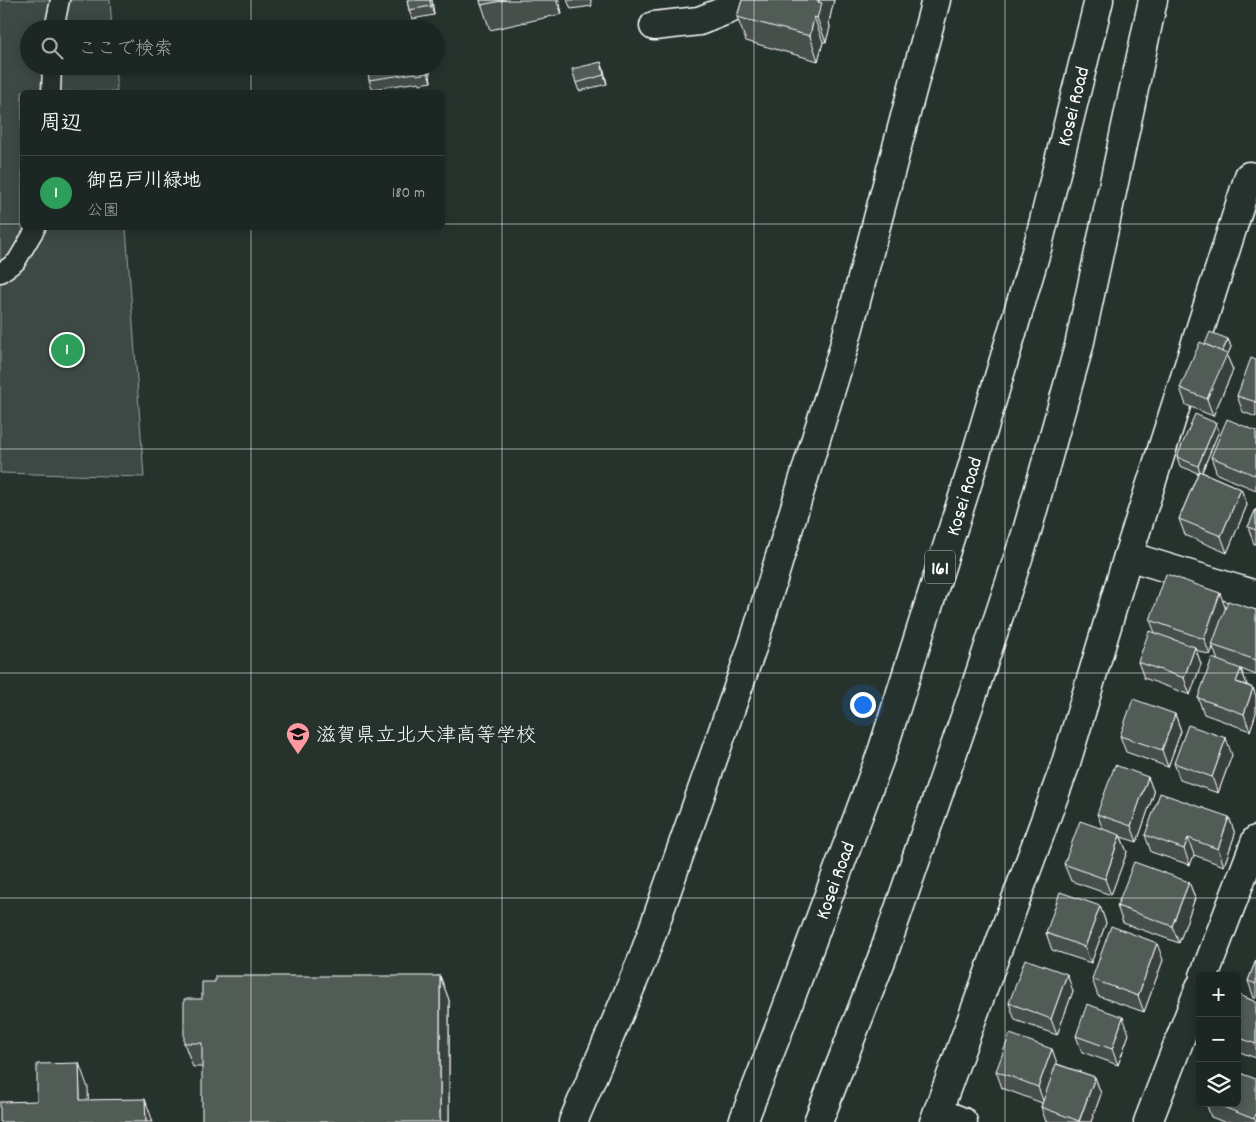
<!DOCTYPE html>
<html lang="ja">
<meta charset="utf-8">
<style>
body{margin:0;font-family:Dekko,"Klee One",sans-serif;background:#252e2a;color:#f1f3f6}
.controls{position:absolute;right:15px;bottom:15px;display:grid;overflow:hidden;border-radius:8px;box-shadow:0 2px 12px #0003}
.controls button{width:45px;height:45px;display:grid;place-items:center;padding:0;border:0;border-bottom:1px solid #3a4340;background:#1c2622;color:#f1f3f6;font:25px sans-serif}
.you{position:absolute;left:862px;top:704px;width:18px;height:18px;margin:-12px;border:4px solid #fff;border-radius:50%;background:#1a73e8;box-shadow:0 0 0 8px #1a73e833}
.badge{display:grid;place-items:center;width:32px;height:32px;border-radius:50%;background:#ff9aa2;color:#fff;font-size:16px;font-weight:700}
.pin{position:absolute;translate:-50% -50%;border:2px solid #fff;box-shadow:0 1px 5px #0006}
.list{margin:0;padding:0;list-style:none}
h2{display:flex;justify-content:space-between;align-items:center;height:65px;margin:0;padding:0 20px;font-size:21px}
h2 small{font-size:16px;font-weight:400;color:#a0a5a5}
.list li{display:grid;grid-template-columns:32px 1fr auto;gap:15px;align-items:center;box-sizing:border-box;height:75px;padding:0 20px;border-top:1px solid #3a4340}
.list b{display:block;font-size:19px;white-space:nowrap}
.list p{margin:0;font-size:16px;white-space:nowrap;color:#a0a5a5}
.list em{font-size:16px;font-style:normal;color:#a0a5a5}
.icon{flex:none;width:28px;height:28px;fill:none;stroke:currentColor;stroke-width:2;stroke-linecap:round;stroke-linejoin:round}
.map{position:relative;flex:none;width:1256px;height:1122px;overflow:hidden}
.search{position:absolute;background:#1c2622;box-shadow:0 2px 12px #0003;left:20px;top:20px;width:425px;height:55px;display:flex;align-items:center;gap:12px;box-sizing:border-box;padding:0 18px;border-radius:28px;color:#a0a5a5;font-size:19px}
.panel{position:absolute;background:#1c2622;box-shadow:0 2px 12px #0003;left:20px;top:90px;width:425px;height:140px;border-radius:8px}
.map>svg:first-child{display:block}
</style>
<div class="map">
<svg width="1256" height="1122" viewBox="0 0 1256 1122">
<rect width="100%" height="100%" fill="#26332d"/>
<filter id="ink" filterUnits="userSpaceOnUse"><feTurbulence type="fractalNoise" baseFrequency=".02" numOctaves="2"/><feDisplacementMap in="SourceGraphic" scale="10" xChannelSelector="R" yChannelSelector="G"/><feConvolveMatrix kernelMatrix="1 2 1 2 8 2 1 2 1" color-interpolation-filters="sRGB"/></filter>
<g filter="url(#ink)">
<polygon fill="#3e4944" stroke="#9ea4a2" points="0,0 110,0 112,29 29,29 29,66 115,66 117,92 22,92 22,228 126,228 144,477 0,473"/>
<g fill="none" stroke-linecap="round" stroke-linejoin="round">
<g stroke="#fff" stroke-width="21">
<g id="service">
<polyline points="54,29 60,0"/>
<polyline points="51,92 52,66"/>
<polyline points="0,273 16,262 36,228"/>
</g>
</g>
<g stroke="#fff" stroke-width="31">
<g id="minor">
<polyline points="654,26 699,21 732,8 735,0"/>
<polyline points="1128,556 1256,595"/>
<polyline points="1204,976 1256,840"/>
<polyline points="938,1112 963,1122"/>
<polyline points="934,1122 1065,766 1128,556 1249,176 1256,177"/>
<polyline points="1148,1122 1200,987"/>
</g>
</g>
<g stroke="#fff" stroke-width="31">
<polyline id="tertiary" points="573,1122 643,958 753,645 843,350 936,0"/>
</g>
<g stroke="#fff" stroke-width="31">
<g id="motorway">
<polyline points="743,1122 779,1029 882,752 969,478 1038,245 1099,0"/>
<polyline points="818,1122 882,958 974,691 1027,531 1079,346 1153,0"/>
</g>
</g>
<use href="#service" stroke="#26332d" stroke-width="18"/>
<use href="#minor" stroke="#26332d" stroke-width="28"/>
<use href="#tertiary" stroke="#26332d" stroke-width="28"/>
<use href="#motorway" stroke="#26332d" stroke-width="28"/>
</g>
<g fill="#464f4b" stroke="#fff">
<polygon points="407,0 432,0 434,15 412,19 409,10"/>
<polygon points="480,0 559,0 562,14 490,30"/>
<polygon points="567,0 591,0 592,6 571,9"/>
<polygon points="742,0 834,0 829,22 830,27 826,42 823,42 818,61 746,41 737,17"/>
<polygon points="601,62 607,84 579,91 576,83"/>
<polygon points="408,66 429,66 431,82 420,84 419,82 372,89 369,80"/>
<polygon points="1228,339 1231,347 1227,356 1233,370 1213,416 1186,405 1180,388"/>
<polygon points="1256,360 1256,417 1243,412 1237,396"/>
<polygon points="1219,431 1202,472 1241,489 1247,505 1227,553 1185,535 1179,519 1198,473 1180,466 1177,457"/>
<polygon points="1256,431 1256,490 1217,474 1211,457"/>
<polygon points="1256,509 1256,544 1254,544 1248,527"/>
<polygon points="1225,609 1256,610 1256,675 1241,669 1247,685 1253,688 1256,696 1256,713 1250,731 1204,714 1198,698 1218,661 1213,647 1210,655 1196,650 1201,664 1190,695 1144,678 1138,662 1155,633 1150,620"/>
<polygon points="1175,714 1181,731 1168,767 1126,752 1120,736"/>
<polygon points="1232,755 1218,793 1180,780 1174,763"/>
<polygon points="1148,777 1154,793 1137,842 1121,837 1127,852 1111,895 1071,881 1064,864 1103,829 1097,814"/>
<polygon points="1229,817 1235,834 1224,866 1194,855 1190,865 1151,852 1145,835"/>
<polygon points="1189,882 1195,898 1179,943 1123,923 1117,906"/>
<polygon points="1100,906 1106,923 1091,963 1052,950 1046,933"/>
<polygon points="1163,960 1144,1012 1098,996 1092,979"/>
<polygon points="1256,960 1256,998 1254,998 1248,981"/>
<polygon points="440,976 449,1000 449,1122 202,1067 193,1067 184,1043 202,999"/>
<polygon points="1073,991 1057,1035 1015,1020 1009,1003"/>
<polygon points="1237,994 1256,1002 1256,1058 1237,1051"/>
<polygon points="1129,1034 1118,1065 1082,1052 1076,1036"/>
<polygon points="1052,1049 1057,1064 1095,1077 1101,1094 1091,1122 1046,1122 1041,1107 1042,1103 1002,1088 996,1071"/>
<polygon points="1237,1072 1256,1122 1224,1122 1211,1117 1206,1103 1237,1103"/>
</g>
<g fill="#39403d" stroke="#fff">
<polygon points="430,0 432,0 434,15 431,6"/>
<polygon points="556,0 559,0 562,14"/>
<polygon points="819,0 834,0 829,22 830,27 826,42 817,18"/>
<polygon points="814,17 823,42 818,61 810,36"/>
<polygon points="601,62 604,70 607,84 604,75"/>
<polygon points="427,66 429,66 431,82 428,73"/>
<polygon points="1228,339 1231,347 1227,356 1233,370 1213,416 1207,399 1221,355"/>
<polygon points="1216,423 1219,431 1201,474 1198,466"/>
<polygon points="1241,489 1247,505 1227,553 1221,536"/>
<polygon points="1220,593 1226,610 1212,645 1213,647 1210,655 1204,639"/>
<polygon points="1195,647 1201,664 1190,695 1184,678"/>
<polygon points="1241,669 1247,685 1236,682"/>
<polygon points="1253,688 1256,696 1256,713 1250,731 1244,714"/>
<polygon points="1175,714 1181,731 1168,767 1162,750"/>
<polygon points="1226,738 1232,755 1218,793 1212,777"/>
<polygon points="1148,777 1154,793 1137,842 1131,826"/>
<polygon points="1229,817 1235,834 1224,866 1218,849"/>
<polygon points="1120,835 1127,852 1111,895 1105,879"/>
<polygon points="1188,838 1194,855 1190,865 1184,849"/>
<polygon points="1189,882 1195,898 1179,943 1172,926"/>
<polygon points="1100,906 1106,923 1091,963 1085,947"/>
<polygon points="1157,943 1163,960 1144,1012 1138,996"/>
<polygon points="1067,974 1073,991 1057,1035 1051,1019"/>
<polygon points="440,976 449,1000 449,1122 440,1122"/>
<polygon points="1123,1017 1129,1034 1118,1065 1112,1049"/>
<polygon points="1052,1049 1058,1066 1044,1103 1038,1087"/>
<polygon points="79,1063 88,1088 89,1122 80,1100"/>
<polygon points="1095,1077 1101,1094 1091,1122 1079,1122"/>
<polygon points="145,1099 153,1122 146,1122"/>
</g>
<g fill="#515c57" stroke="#fff">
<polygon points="407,0 430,0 431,6 409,10"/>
<polygon points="480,0 506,0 481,5"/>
<polygon points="742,0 819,0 818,2 822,3 817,18 814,17 810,36 737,17"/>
<polygon points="601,62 604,75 576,83 572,69"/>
<polygon points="408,66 427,66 428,73 417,75 416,73 369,80 368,72"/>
<polygon points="1210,332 1228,339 1222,352 1205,344"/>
<polygon points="1200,342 1227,354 1207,399 1180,388"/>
<polygon points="1251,358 1256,360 1256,402 1237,396"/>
<polygon points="1195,414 1216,423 1198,466 1177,457"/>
<polygon points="1227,419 1256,431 1256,472 1254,475 1211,457"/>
<polygon points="1199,471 1241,489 1221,536 1179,519"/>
<polygon points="1256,509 1256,530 1248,527"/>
<polygon points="1166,574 1220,593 1204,639 1150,620"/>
<polygon points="1228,601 1256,610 1256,660 1212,645"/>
<polygon points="1149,631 1195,647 1184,678 1138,662"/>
<polygon points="1212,658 1241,669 1236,682 1253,688 1244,714 1198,698"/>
<polygon points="1133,699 1175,714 1162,750 1120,736"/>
<polygon points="1188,725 1226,738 1212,777 1174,763"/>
<polygon points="1115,765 1148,777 1131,826 1097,814"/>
<polygon points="1160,793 1229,817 1218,849 1188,838 1184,849 1145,835"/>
<polygon points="1080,821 1120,835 1105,879 1064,864"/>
<polygon points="1134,862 1189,882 1172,926 1117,906"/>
<polygon points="1060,892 1100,906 1085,947 1046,933"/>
<polygon points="1111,926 1157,943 1138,996 1092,979"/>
<polygon points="1025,959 1067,974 1051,1019 1009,1003"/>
<polygon points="1256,960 1256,984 1248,981"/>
<polygon points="215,976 440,976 440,1122 202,1122 202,1043 184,1043 184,999 202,999 202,982 215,982"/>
<polygon points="1237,994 1256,1002 1256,1044 1237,1037"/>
<polygon points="1087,1004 1123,1017 1112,1049 1076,1036"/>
<polygon points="1010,1034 1052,1049 1038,1087 996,1071"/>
<polygon points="79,1063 80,1100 145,1099 146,1122 0,1122 0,1102 37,1101 37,1064"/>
<polygon points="1056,1064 1095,1077 1079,1121 1041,1107"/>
<polygon points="1237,1072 1256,1079 1256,1114 1254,1119 1213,1103 1237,1103"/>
</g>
</g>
<path fill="none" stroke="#fff" stroke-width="1" stroke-opacity="0.55" d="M251 0V29M502 0V1122M754 0V1122M1005 0V1122M251 66V92M0 224H22M442 224H1256M251 228V1122M0 449H1256M0 673H1256M0 898H1256"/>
<defs>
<g id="school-pin" transform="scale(1.25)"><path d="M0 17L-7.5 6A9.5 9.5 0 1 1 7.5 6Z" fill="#ff9aa2" stroke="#26332d"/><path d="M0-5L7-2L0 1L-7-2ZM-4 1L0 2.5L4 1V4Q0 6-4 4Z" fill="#111"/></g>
</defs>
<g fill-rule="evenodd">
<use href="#school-pin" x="298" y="734"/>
</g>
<g text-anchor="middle" stroke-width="4" stroke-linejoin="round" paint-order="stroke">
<rect fill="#26332d" stroke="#bec2c0" stroke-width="1" x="925" y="550.5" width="30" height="33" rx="4"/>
<g font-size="19" font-weight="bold" fill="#fff">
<text x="940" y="574">161</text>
</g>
<g font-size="20" fill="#fff" stroke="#26332d">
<text transform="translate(1072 106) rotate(-76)" y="7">Kosei Road</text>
<text transform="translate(963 496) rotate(-73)" y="7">Kosei Road</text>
<text transform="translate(834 880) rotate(-70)" y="7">Kosei Road</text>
</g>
<g font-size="20" fill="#fff" stroke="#26332d" text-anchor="start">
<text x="316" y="741">滋賀県立北大津高等学校</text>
</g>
</g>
</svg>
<div class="controls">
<button>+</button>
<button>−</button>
<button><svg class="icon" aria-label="layers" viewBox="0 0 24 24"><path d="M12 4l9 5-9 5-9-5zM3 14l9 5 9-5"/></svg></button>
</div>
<div class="you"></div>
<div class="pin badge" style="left:67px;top:350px;background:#2e9e5b">1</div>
<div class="search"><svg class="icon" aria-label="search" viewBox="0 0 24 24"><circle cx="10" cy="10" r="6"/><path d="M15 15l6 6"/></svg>ここで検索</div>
<section class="panel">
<h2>周辺<small></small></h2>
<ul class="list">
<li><span class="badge" style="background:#2e9e5b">1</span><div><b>御呂戸川緑地</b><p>公園</p></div><em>180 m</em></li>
</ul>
</section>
</div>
